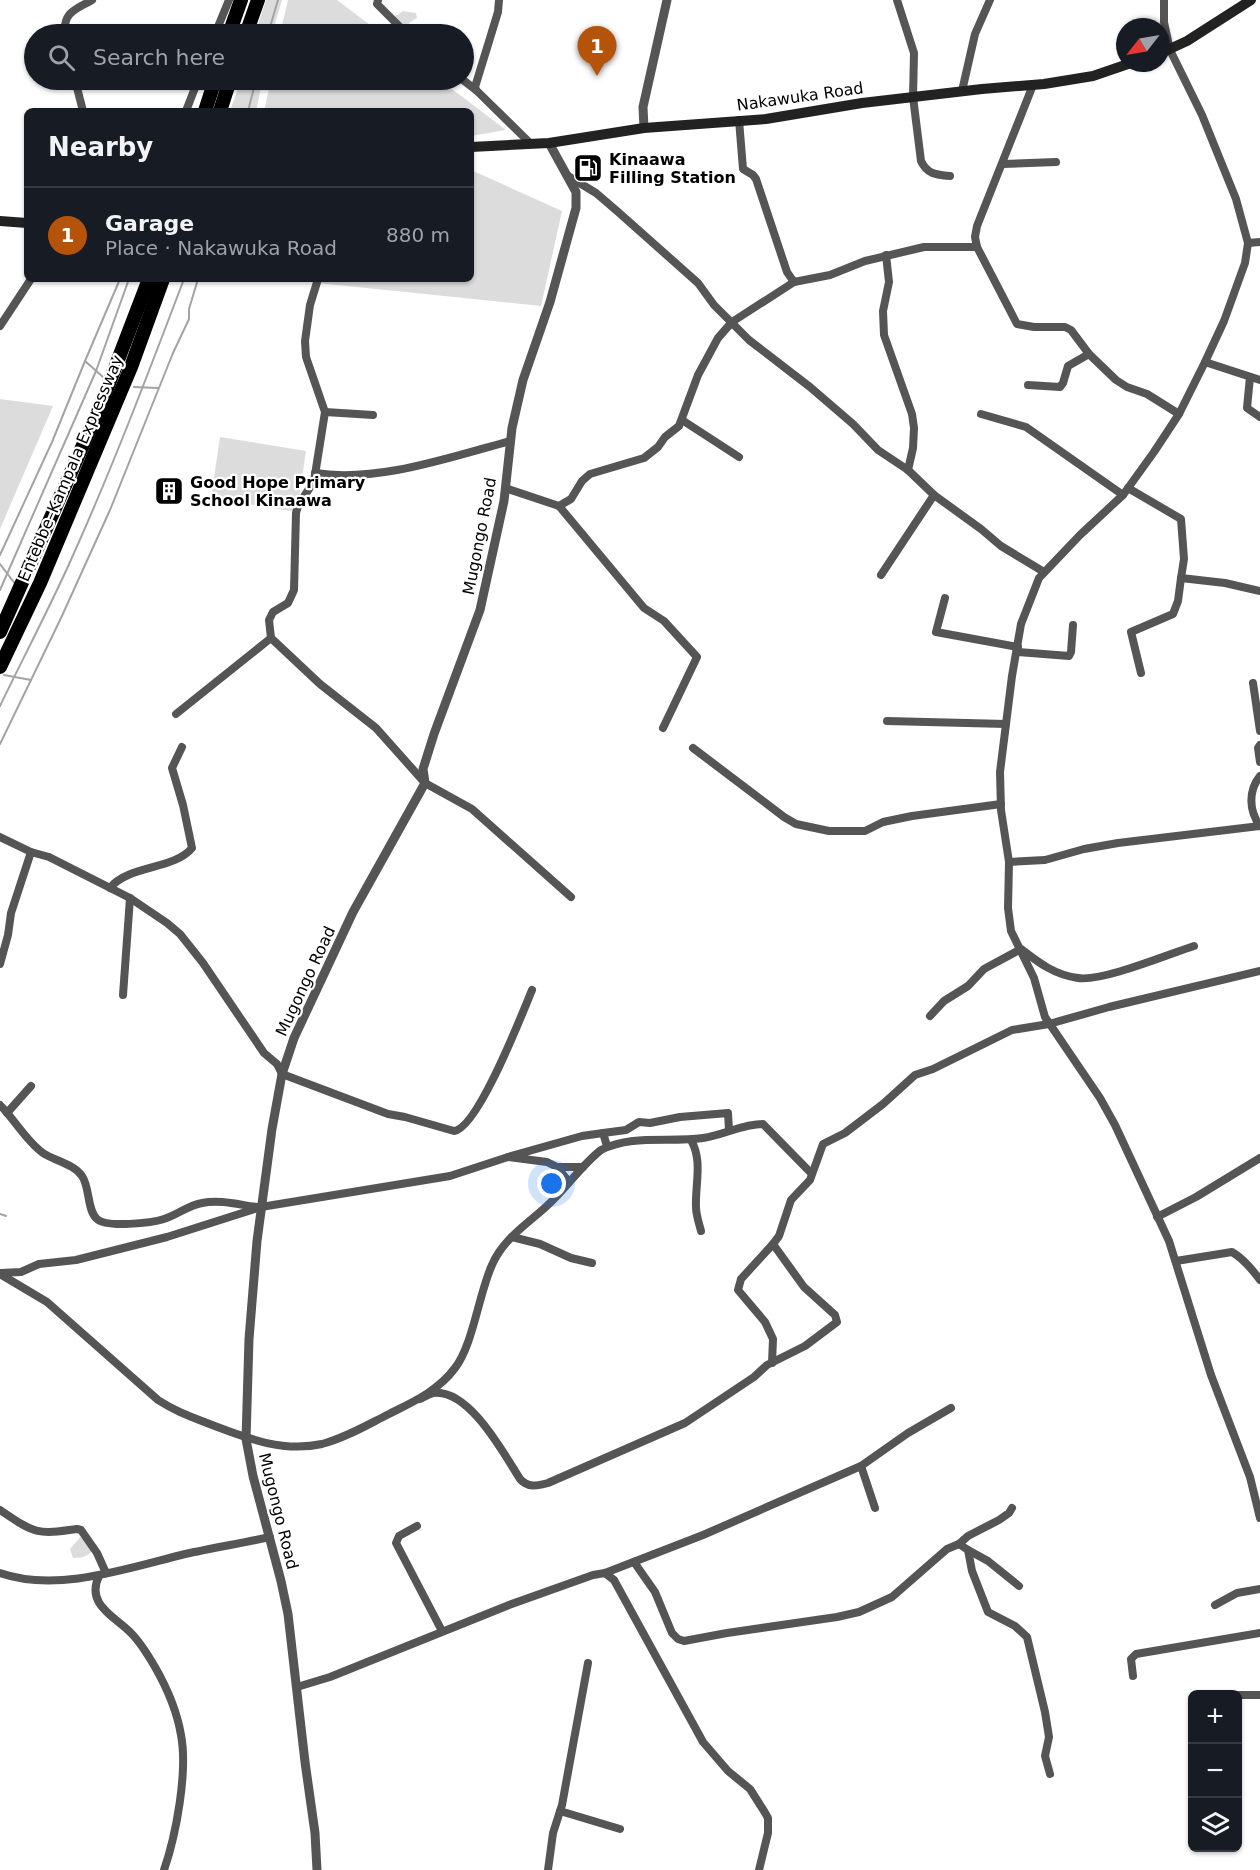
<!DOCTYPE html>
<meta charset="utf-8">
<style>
body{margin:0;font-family:"DejaVu Sans",sans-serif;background:#20242c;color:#f1f3f6}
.controls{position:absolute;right:18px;bottom:18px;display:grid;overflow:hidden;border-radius:9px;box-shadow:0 2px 4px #0004}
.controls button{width:54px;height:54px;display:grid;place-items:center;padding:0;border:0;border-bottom:2px solid #363941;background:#171b24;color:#f1f3f6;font:30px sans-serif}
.compass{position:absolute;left:1116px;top:18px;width:54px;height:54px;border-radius:50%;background:#171b24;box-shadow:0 2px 4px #0004;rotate:239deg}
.you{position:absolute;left:552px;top:1184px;width:21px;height:21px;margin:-15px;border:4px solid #fff;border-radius:50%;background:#1a73e8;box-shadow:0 0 0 9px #1a73e833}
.badge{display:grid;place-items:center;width:39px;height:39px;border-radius:50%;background:#b45309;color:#fff;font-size:20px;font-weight:700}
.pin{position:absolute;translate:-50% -50px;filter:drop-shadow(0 2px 3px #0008)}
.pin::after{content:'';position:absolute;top:32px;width:21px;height:18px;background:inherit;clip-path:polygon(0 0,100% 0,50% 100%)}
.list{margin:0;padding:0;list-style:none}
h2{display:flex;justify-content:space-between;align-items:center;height:78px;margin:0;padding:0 24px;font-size:26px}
h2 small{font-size:20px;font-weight:400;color:#9ea1a6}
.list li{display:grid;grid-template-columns:39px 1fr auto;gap:18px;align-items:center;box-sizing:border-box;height:96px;padding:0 24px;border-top:2px solid #363941}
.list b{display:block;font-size:22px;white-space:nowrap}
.list p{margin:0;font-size:20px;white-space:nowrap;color:#9ea1a6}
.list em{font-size:20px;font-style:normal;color:#9ea1a6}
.icon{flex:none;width:33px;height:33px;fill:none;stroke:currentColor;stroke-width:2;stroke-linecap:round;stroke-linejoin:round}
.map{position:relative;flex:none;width:1260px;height:1870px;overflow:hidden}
.search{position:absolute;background:#171b24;box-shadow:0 2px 4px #0004;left:24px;top:24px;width:450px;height:66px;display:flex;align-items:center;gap:15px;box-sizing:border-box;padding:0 21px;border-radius:33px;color:#9ea1a6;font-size:22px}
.panel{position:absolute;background:#171b24;box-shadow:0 2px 4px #0004;left:24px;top:108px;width:450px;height:174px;border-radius:9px}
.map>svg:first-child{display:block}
</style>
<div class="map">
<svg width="1260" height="1870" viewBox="0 0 1260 1870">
<rect width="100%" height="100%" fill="#fff"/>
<g fill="#dcdcdc">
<polygon points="266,0 282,0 272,34 255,34"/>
<polygon points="288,0 337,0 382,34 280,34"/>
<polygon points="403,11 416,13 417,18 409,23 411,33 393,18"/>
<polygon points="241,80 265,80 261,87 256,111 230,111"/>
<polygon points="271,80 440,80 506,130 471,136 471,111 264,111"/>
<polygon points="471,170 562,211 541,306 318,283 318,279 471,279"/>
<polygon points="0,399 53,406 0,529"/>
<polygon points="220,437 306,451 297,512 211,498"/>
<path d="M83 1534 97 1545C90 1555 85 1558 73 1558L70 1549Z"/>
</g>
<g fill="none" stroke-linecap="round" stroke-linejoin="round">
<g stroke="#a3a3a3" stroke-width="2">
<polyline points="268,34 278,0"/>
<polyline points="248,111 256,80"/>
<polyline points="85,361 120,279"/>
<polyline points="134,387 158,388"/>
<polyline points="0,555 52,442 85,361 103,377"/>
<polyline points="0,564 16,585"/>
<polyline points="0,590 96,371 129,279"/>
<polyline points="4,675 31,680"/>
<path d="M0 706C23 658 48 611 70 562 112 469 148 374 184 279"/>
<polyline points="0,744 61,618 110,510 173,353 189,319 189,309 198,279"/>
<polyline points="0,1214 6,1216"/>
</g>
<g stroke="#555" stroke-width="8">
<polyline points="378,0 377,4 407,34"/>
<polyline points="499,0 498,12 475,87 476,90 530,143"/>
<path d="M897 0 914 53 913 97 921 161C927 174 936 175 950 176"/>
<polyline points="1164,0 1164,22 1170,50 1202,115 1236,199 1248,243 1245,263 1224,321 1205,362 1179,414 1154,452 1123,495 1080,535 1039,578 1021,624 1012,676 1000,772 1001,810 1009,862 1008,908 1011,931 1034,978 1045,1017 1100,1098 1115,1125 1169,1241 1211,1375 1250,1477 1260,1518"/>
<path d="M65 34C63 12 75 10 92 0"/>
<polyline points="215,34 229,0"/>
<polyline points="75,80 83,111"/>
<polyline points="463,80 476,90"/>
<polyline points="1033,85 977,226 975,237 977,247 1017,324 1034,327 1065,327 1071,330 1089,354 1116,380 1127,387 1147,394 1179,414"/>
<polyline points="962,91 975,34 990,0"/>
<polyline points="186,111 198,80"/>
<polyline points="739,120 743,169 753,175 756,179 787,272 794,282 830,275 865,261 924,247 977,247"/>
<polyline points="1003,164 1056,162"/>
<polyline points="568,176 596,193 617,211 698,283 714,305 749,340 810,387 853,424 878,450 908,470 934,495 981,529 1001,546 1044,572"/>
<polyline points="1248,243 1260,242"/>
<polyline points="886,255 889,282 883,311 884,335 912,414 914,428 913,448 908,470"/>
<polyline points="0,326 31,279"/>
<polyline points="1205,362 1260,380"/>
<polyline points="1250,377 1247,408 1260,417"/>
<polyline points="1028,385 1060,387 1063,383 1068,366 1089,354"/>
<polyline points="325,412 373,415"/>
<polyline points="981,414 1026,427 1123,495"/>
<polyline points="682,420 739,457"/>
<path d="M315 473C377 483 450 457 510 441"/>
<polyline points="505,488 559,506 644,608 664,621 697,657 663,728"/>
<polyline points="1128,488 1181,519 1184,559 1181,578 1225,583 1260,591"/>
<polyline points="559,506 571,499 582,481 590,474 644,458 658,447 665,437 679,426 698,375 718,338 732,322 794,282"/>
<polyline points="881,575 934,495"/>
<polyline points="945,598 936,632 1018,647"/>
<polyline points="271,638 269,620 273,612 288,603 294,590 296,513 298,506 314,481 325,412 306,357 305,341 310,305 318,279"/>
<polyline points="1018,652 1069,656 1071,652 1073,625"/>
<polyline points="1141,673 1131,632 1173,614 1178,601 1181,578"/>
<polyline points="1253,683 1260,731"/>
<polyline points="176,714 271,638 320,684 376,728 425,783 472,809 571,897"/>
<polyline points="887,721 1006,724"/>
<polyline points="1260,745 1258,748 1260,762"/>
<polyline points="693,748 784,817 796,824 829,831 865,831 883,822 912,816 1001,804"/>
<path d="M1260 826C1249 811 1248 791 1260 776"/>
<path d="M0 837 31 852 49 857 130 898 167 923 180 934 203 963 264 1053 277 1064 282 1074 388 1114 405 1117 454 1131C478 1128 522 1014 532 990"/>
<polyline points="1009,862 1045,860 1084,849 1118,843 1260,826"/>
<path d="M110 888C128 865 174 870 192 848L183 805 172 768 182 747"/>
<polyline points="0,964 8,935 11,913 31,852"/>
<polyline points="123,995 130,898"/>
<path d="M930 1016 944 1001 968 986 984 969 1021 949C1039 963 1055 975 1078 978 1102 982 1169 954 1194 946"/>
<path d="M0 1105C15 1120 26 1141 43 1153 55 1161 74 1164 82 1176 90 1187 87 1211 97 1219 106 1228 152 1223 164 1219 177 1215 189 1205 202 1203 220 1199 240 1205 257 1207"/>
<polyline points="7,1113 31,1086"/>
<polyline points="603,1133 626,1130 639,1122 650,1123 680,1117 728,1113 729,1130"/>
<path d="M691 1140C703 1161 695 1184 696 1207 696 1215 699 1223 701 1231"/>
<polyline points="557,1167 583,1167"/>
<polyline points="569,1182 557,1167 547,1162 508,1157 582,1136 603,1133 607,1146"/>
<polyline points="1157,1217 1196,1197 1260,1158"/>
<polyline points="512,1237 540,1244 571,1258 592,1263"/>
<path d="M1176 1261 1232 1252C1244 1259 1252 1269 1260 1280"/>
<polyline points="0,1273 21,1272 39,1264 76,1260 167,1237 261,1207 450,1176 508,1157"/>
<path d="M0 1274 47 1302 158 1400C175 1411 189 1416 207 1423 244 1437 281 1453 322 1444 345 1438 367 1425 389 1414 413 1402 438 1391 455 1368 473 1345 479 1293 492 1265 504 1236 533 1221 554 1199 570 1183 583 1164 601 1150 632 1134 670 1143 703 1138 724 1135 742 1124 763 1124L811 1173"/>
<polyline points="772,1363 773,1339 765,1322 738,1290 741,1279 773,1244"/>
<path d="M420 1399C424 1397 429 1394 433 1393 469 1388 504 1454 520 1479 528 1488 537 1486 548 1483L685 1423 754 1377 767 1365 805 1346 837 1322 835 1315 804 1287 773 1244 779 1236 791 1200 810 1180 823 1144 845 1133 883 1104 915 1075 933 1069 1012 1030 1049 1024 1109 1007 1260 971"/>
<polyline points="861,1466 875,1508"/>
<path d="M0 1510C34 1533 36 1535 77 1529L81 1530 97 1553 106 1573"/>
<polyline points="417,1526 399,1536 396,1543 442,1631"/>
<polyline points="959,1544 968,1550 972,1571 988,1612 1015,1626 1027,1637 1045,1712 1049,1737 1045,1756 1050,1774"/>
<polyline points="968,1550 988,1561 1019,1586"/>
<polyline points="634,1562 655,1592 672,1633 678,1639 684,1641 727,1633 837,1617 859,1612 892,1597 947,1549 959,1544 968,1536 999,1520 1009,1513 1012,1508"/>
<path d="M0 1573C57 1593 128 1568 185 1554 213 1548 242 1543 270 1537"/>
<polyline points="605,1573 614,1580 703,1742 728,1771 750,1789 764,1811 768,1818 768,1833 759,1870"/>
<path d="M99 1576C85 1605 116 1617 131 1633 141 1643 148 1655 155 1667 167 1688 177 1711 181 1735 188 1772 176 1835 164 1870"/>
<polyline points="1215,1605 1237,1593 1260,1589"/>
<polyline points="1133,1676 1131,1659 1136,1654 1260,1633"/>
<polyline points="297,1687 330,1677 509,1605 593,1575 605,1573 703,1535 861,1466 908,1433 951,1408"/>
<polyline points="1238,1695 1260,1695"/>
<polyline points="560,1811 620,1829"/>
<polyline points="548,1870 553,1833 562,1805 588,1663"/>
</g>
<g stroke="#555" stroke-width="9">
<polyline points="644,128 643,107 667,0"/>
<polyline points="317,1870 315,1833 305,1762 288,1614 281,1581 253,1476 246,1439 249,1339 257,1241 272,1129 282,1074 294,1038 353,912 425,783 423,769 434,734 480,610 504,501 512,428 523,380 550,302 576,208 576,192 549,143"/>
</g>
<g stroke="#222" stroke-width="10">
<polyline points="1161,53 1187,41 1251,0"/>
<polyline points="471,147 549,143 644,128 766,119 862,103 982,89 1044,84 1093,76 1131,63"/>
<polyline points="0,221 27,223"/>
</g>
<g stroke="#000" stroke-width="14">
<polyline points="229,34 241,0"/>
<polyline points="246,34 258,0"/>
<polyline points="205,111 215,80"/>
<polyline points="220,111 230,80"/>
<polyline points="0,632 100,407 149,279"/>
<polyline points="0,667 40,583 131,367 163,279"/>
</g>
</g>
<defs>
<g id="fuel-square" transform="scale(1.5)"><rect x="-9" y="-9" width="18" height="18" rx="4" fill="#000" stroke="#fff"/><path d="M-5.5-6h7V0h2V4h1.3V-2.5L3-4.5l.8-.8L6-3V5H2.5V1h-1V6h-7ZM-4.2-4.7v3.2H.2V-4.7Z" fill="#fff"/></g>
<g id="building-square" transform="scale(1.5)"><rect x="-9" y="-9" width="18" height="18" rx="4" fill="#000" stroke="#fff"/><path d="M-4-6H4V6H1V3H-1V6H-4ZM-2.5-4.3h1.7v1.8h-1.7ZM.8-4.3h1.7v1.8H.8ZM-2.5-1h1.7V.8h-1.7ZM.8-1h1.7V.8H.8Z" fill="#fff"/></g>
</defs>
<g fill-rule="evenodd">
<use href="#fuel-square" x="588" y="168"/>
<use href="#building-square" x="169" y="491"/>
</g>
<g text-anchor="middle" stroke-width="4.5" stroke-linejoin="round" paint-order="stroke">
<g font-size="16" fill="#000" stroke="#fff">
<text transform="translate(800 96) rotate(-8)" y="6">Nakawuka Road</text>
<text transform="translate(70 468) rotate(-67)" y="6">Entebbe–Kampala Expressway</text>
<text transform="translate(479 536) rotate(-79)" y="6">Mugongo Road</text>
<text transform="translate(305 981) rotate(-65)" y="6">Mugongo Road</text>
<text transform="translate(279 1511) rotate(76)" y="6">Mugongo Road</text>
</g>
<g font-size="16" font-weight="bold" fill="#000" stroke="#fff" text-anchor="start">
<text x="609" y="165">Kinaawa<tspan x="609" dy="18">Filling Station</tspan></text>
<text x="190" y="488">Good Hope Primary<tspan x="190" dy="18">School Kinaawa</tspan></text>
</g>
</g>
</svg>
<div class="controls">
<button>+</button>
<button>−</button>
<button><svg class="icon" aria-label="layers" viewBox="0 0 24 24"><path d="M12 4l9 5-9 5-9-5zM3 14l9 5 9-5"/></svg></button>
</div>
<svg class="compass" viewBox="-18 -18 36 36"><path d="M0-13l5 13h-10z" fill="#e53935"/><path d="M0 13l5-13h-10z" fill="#9ea1a6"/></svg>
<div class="you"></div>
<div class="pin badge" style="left:597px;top:76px">1</div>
<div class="search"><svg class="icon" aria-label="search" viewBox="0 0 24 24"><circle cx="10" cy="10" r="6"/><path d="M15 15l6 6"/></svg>Search here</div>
<section class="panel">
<h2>Nearby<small></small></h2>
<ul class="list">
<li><span class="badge">1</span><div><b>Garage</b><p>Place · Nakawuka Road</p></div><em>880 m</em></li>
</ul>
</section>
</div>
